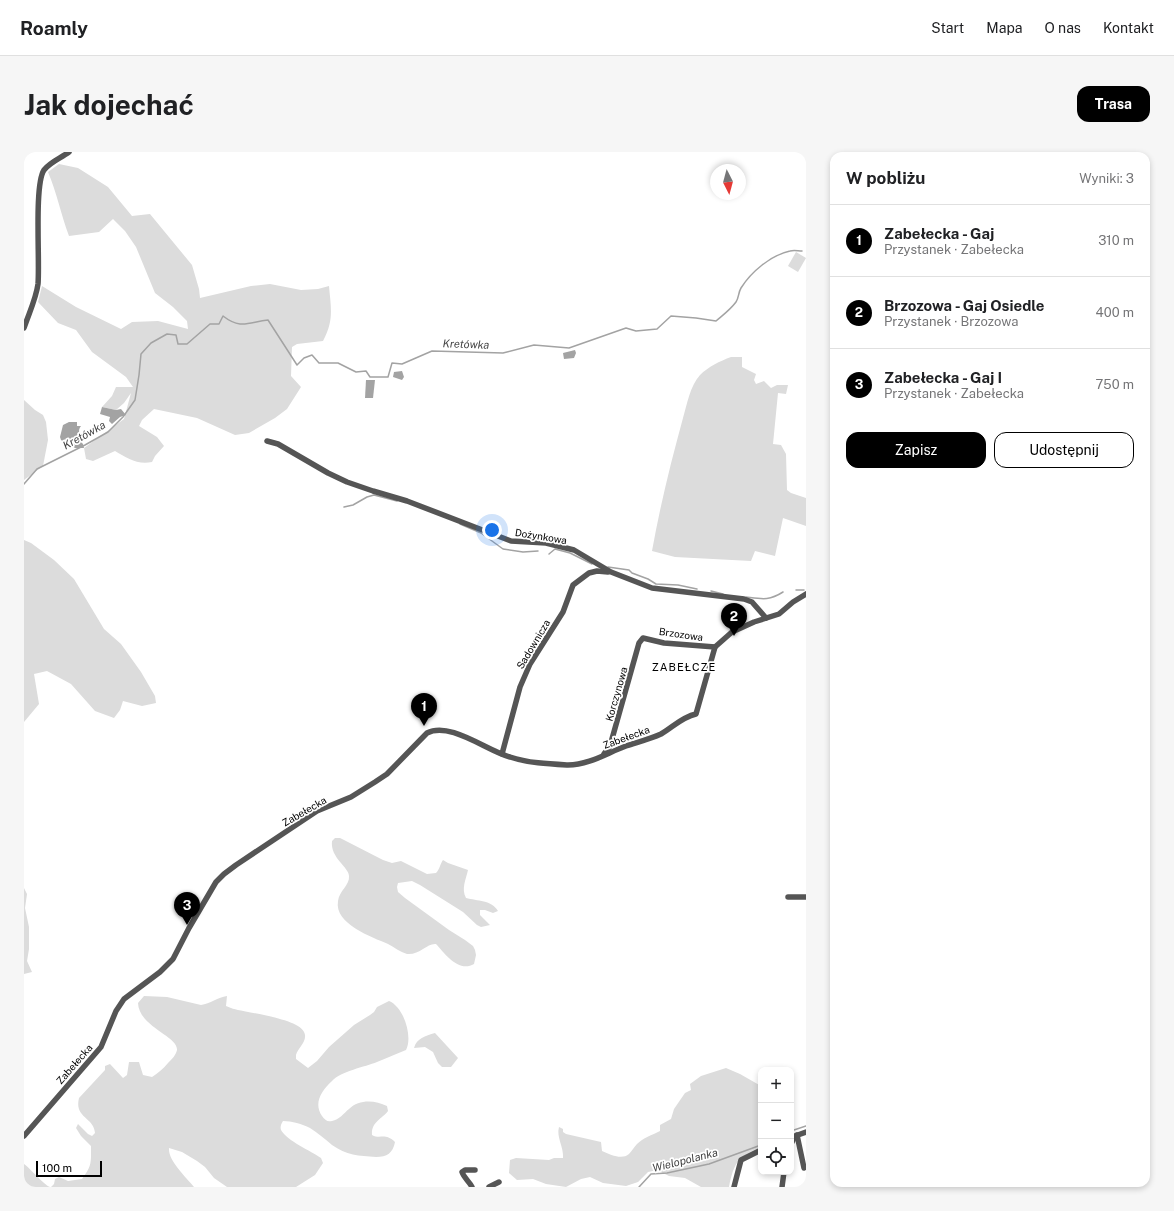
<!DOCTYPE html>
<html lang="pl">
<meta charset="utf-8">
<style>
body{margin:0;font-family:"Public Sans",sans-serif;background:#f6f6f6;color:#202124}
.controls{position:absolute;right:12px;bottom:12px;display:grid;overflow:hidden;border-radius:8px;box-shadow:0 2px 6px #0003}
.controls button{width:36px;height:36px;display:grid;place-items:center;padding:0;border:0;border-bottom:1px solid #e0e0e0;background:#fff;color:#202124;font:20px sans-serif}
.compass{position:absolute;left:686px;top:12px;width:36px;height:36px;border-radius:50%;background:#fff;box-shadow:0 2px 6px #0003;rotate:174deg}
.scale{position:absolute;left:12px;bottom:10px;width:66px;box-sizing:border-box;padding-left:4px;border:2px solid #000;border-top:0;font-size:11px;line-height:14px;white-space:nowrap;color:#000;-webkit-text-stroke:3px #fff;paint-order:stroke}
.you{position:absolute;left:468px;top:378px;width:14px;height:14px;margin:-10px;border:3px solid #fff;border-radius:50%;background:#1a73e8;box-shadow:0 0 0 6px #1a73e833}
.badge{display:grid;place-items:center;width:26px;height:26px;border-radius:50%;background:#000;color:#fff;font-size:13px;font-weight:700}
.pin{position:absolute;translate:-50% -33px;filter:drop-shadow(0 1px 2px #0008)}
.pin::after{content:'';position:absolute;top:21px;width:14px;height:12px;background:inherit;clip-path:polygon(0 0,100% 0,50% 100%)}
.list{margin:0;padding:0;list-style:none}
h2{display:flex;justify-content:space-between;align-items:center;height:52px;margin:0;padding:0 16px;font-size:17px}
h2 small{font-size:13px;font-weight:400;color:#757577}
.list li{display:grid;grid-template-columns:26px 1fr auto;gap:12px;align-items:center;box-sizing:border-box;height:72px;padding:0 16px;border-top:1px solid #e0e0e0}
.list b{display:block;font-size:15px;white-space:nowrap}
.list p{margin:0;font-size:13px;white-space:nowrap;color:#757577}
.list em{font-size:13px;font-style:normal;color:#757577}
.actions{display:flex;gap:8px;padding:12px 16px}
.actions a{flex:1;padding:9px 0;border:1px solid #000;border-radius:12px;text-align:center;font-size:14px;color:#000}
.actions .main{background:#000;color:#fff}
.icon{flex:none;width:22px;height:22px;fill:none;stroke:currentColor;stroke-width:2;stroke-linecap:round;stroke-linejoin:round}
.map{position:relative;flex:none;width:782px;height:1035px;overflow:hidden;border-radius:12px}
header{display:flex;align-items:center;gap:24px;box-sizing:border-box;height:56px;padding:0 20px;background:#fff;border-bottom:1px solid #e0e0e0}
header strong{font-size:19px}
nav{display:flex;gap:22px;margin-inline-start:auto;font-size:14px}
.intro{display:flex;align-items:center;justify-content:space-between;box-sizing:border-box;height:96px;padding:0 24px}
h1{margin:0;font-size:28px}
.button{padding:10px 18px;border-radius:12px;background:#000;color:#fff;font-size:14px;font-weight:700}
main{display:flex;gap:24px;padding:0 24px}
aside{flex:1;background:#fff;border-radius:12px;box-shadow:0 2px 6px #0003}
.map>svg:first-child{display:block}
</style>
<header>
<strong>Roamly</strong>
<nav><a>Start</a><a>Mapa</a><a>O nas</a><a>Kontakt</a></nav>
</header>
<div class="intro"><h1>Jak dojechać</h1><a class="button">Trasa</a></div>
<main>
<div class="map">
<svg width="782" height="1035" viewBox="0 0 782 1035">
<rect width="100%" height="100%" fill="#fff"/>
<g fill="#dcdcdc">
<path d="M35 12 54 16 84 35 108 64 126 62 168 113 175 137 176 146 227 134 246 132 277 138 294 137 305 134C307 157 310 168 299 189L273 192 268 195 267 224 277 235 263 257 251 266 225 281 211 283 173 266 130 257 118 268 115 274 133 285 140 294 131 304 128 310C113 313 103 306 91 299L69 309 62 307 60 296 100 267 107 241 100 251 92 258 78 255 88 244 92 235H109L102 225 68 200 52 178 34 171 14 150 18 134 52 155 97 177 108 170 134 169 164 177 163 169 149 155 131 141 112 95 101 79 89 67 75 80 45 84C37 63 33 41 24 20Z"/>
<polygon points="772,100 782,106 774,120 764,114"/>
<path d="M707 205H718V215L732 222 730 228 732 232 740 229 747 236 753 233H764L762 242 754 241 749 292 757 293 762 302 763 338 767 341 782 346V374L759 366 751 404 731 399 727 409 651 405 628 399C636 354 647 310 659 266 663 252 666 234 676 223 684 215 696 209 707 205Z"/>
<polygon points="0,248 11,258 19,263 22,270 24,288 19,314 0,328"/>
<polygon points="0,388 7,391 30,408 50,427 80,477 97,492 117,520 131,544 132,551 118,554 99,549 96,558 90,566 71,559 47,532 23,519 10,522 15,552 0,570"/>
<path d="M311 686H316L320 688 359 708 368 711 377 709 403 722 412 721C416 717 416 712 419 708L424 711 444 718C442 727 437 737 442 746 453 749 468 748 474 759L469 761 461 758H456V763L466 773 457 775 453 773 439 760 396 733 388 729 374 731 373 735 374 740 381 746 425 778 441 788 449 794 451 798 452 803 450 812C435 821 421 802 412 792 403 791 396 803 383 802 376 800 370 795 364 792 348 785 310 772 314 749 315 739 326 733 325 724 325 715 306 706 308 689Z"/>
<polygon points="0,736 3,742 1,756 5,775 5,797 3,809 8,820 0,822"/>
<path d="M120 844 143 845 177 853C186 852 194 845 203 844L202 854 207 856C220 861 280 866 281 883 282 891 274 896 272 903V907L284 916 293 909 305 895 330 873 346 863 350 860 353 855 365 849C380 855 389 885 382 898 372 902 363 906 353 910 341 915 317 919 308 929 298 938 289 951 298 964 301 968 303 970 308 969 315 968 320 961 325 957 335 947 351 948 363 954L364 959C358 967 347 970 348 983 357 988 360 980 371 990 369 1001 363 1005 352 1005 335 1004 322 1003 308 993 301 987 294 981 286 976 278 972 268 969 259 969 257 972 256 975 257 978 263 989 287 999 297 1006L299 1011 291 1023 272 1035H203L190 1026 181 1015 173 1009 158 1000 145 996C144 1009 162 1025 170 1035H27L30 1032 31 1027 35 1025 44 1029 58 1027C68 1013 67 1011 67 994L57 984 52 976 54 972 64 982 68 984 71 981C70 965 50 966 55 946L81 918V914L86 912 99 926 103 923 105 910H115L119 923 128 925C134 921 139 917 144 911 148 907 152 903 153 898 154 884 115 875 114 851Z"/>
<path d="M411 881 434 906 427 915H418L414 911 409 900 401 895 390 896C393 886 401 884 411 881Z"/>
<path d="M702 916 716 922 737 934V995C714 1005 710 1010 705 1035H677L661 1026 645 1024 633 1018 624 1020 614 1030 602 1034 579 1031 566 1025 557 1027 542 1035 522 1032 509 1027 493 1028 485 1021 486 1008 492 1006 525 1008 530 1006H539C540 995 532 985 535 975L539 977V980L542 982 577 990 578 999C587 1003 598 1008 605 1002 608 999 610 995 613 992 619 986 628 983 636 979V973L647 967 650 957 661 941 667 938 666 932 677 924Z"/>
<path d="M0 1012C7 1017 20 1033 26 1035H0Z"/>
</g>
<g fill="#a3a3a3">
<polygon points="551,198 552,201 550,206 540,207 539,201"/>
<polygon points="378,219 380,225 378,228 369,225 370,220"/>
<polygon points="342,228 351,228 349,246 341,246"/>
<polygon points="78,255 92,258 97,257 102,263 96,265 88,272 85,269 86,265 76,262"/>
<path d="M45 270H53V274H57C53 279 56 283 59 287L57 290 59 292 60 296H51L48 294 49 290 43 292 37 288 36 285 39 273Z"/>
</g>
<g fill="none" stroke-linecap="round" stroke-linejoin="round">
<g stroke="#a3a3a3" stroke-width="1.5">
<path d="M0 332 13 317 61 293 84 280 99 265 111 248 115 223 117 202 127 191 143 182 152 183 154 192H163L186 172H195L199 164C217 178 225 170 244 168L273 213 280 206 288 203 295 211H314L332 220 342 219 346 225H364L368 211 378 212 408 199 479 201 510 193 545 196 602 176 612 179 633 177 647 164 672 166 692 169C699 163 706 158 712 150 715 146 714 141 717 136 727 120 747 103 766 99 770 98 774 99 778 99"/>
<polyline points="320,355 329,353 343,345 350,343 373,349"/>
<polyline points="436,372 457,381 479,397 499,400 514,399"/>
<polyline points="525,402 531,397 546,401 568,412"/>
<polyline points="584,415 605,418 608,421 624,427 632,432 654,433 673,437"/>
<polyline points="772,438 780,438"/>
<polyline points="687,439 699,442"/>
<path d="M722 445C738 447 745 449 759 440"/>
<polyline points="767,979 782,974"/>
<polyline points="615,1035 627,1022 643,1021 685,1012 737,993"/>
</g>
<g stroke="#555" stroke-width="5.5">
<path d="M0 176C5 161 12 147 14 132 16 109 10 33 20 18 26 10 37 6 45 0"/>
<polyline points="243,289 254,292 304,321 323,330 349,339 383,349 487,389 522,391 550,398 587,420 628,436 720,447 728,450 742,466"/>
<polyline points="478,602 496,535 506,512 539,460 549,433 565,421 573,419 584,420"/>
<polyline points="580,602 586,594 615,491 619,486 640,491 691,495 708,480 730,470 755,462 769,450 782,442"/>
<polyline points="764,745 782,745"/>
<polyline points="773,983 780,1016"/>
<path d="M0 984 77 895 92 859 100 847 136 820 149 807 165 776 192 730 200 722 212 713 293 659 327 645 351 630 363 622 403 581C426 569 463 599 486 605 504 611 525 612 544 613 565 613 583 601 602 594 614 590 626 587 637 582 649 575 658 565 672 562L691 495"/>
<polyline points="767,992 771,984 782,980"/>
<path d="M448 1035C445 1029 440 1026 438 1020L441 1018H451"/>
<polyline points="465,1035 475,1030"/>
<polyline points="710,1035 717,1008 737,998"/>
<polyline points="758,1035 760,1020"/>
</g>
</g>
<g text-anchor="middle" stroke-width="3.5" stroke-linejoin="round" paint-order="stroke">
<g font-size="10" fill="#000" stroke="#fff">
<text transform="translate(517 384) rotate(9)" y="4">Dożynkowa</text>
<text transform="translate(657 482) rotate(8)" y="4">Brzozowa</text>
<text transform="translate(509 492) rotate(-59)" y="4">Sadownicza</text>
<text transform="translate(592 542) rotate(-74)" y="4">Korczynowa</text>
<text transform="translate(602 585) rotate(-20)" y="4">Zabełecka</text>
<text transform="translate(280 659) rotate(-30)" y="4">Zabełecka</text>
<text transform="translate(50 912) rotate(-49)" y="4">Zabełecka</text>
</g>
<g font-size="11" font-style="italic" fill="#444" stroke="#fff">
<text transform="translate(442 192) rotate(2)" y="4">Kretówka</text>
<text transform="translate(60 283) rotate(-29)" y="4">Kretówka</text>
<text transform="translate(661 1008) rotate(-14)" y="4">Wielopolanka</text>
</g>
<g font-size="11" letter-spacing="1" fill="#000" stroke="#fff">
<text x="660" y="519">ZABEŁCZE</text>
</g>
</g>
</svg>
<div class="controls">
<button>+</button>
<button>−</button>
<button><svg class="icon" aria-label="locate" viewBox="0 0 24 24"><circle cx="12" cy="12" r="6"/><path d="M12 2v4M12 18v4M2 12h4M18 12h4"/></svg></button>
</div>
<svg class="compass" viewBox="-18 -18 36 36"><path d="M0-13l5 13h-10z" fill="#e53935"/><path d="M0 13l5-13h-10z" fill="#757577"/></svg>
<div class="scale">100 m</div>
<div class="you"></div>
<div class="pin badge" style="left:400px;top:574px">1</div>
<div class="pin badge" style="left:710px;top:484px">2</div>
<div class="pin badge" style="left:163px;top:773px">3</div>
</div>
<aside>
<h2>W pobliżu<small>Wyniki: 3</small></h2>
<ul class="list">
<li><span class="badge">1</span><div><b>Zabełecka - Gaj</b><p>Przystanek · Zabełecka</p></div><em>310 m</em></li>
<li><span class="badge">2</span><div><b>Brzozowa - Gaj Osiedle</b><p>Przystanek · Brzozowa</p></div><em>400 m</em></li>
<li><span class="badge">3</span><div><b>Zabełecka - Gaj I</b><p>Przystanek · Zabełecka</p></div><em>750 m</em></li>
</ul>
<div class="actions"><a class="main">Zapisz</a><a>Udostępnij</a></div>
</aside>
</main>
